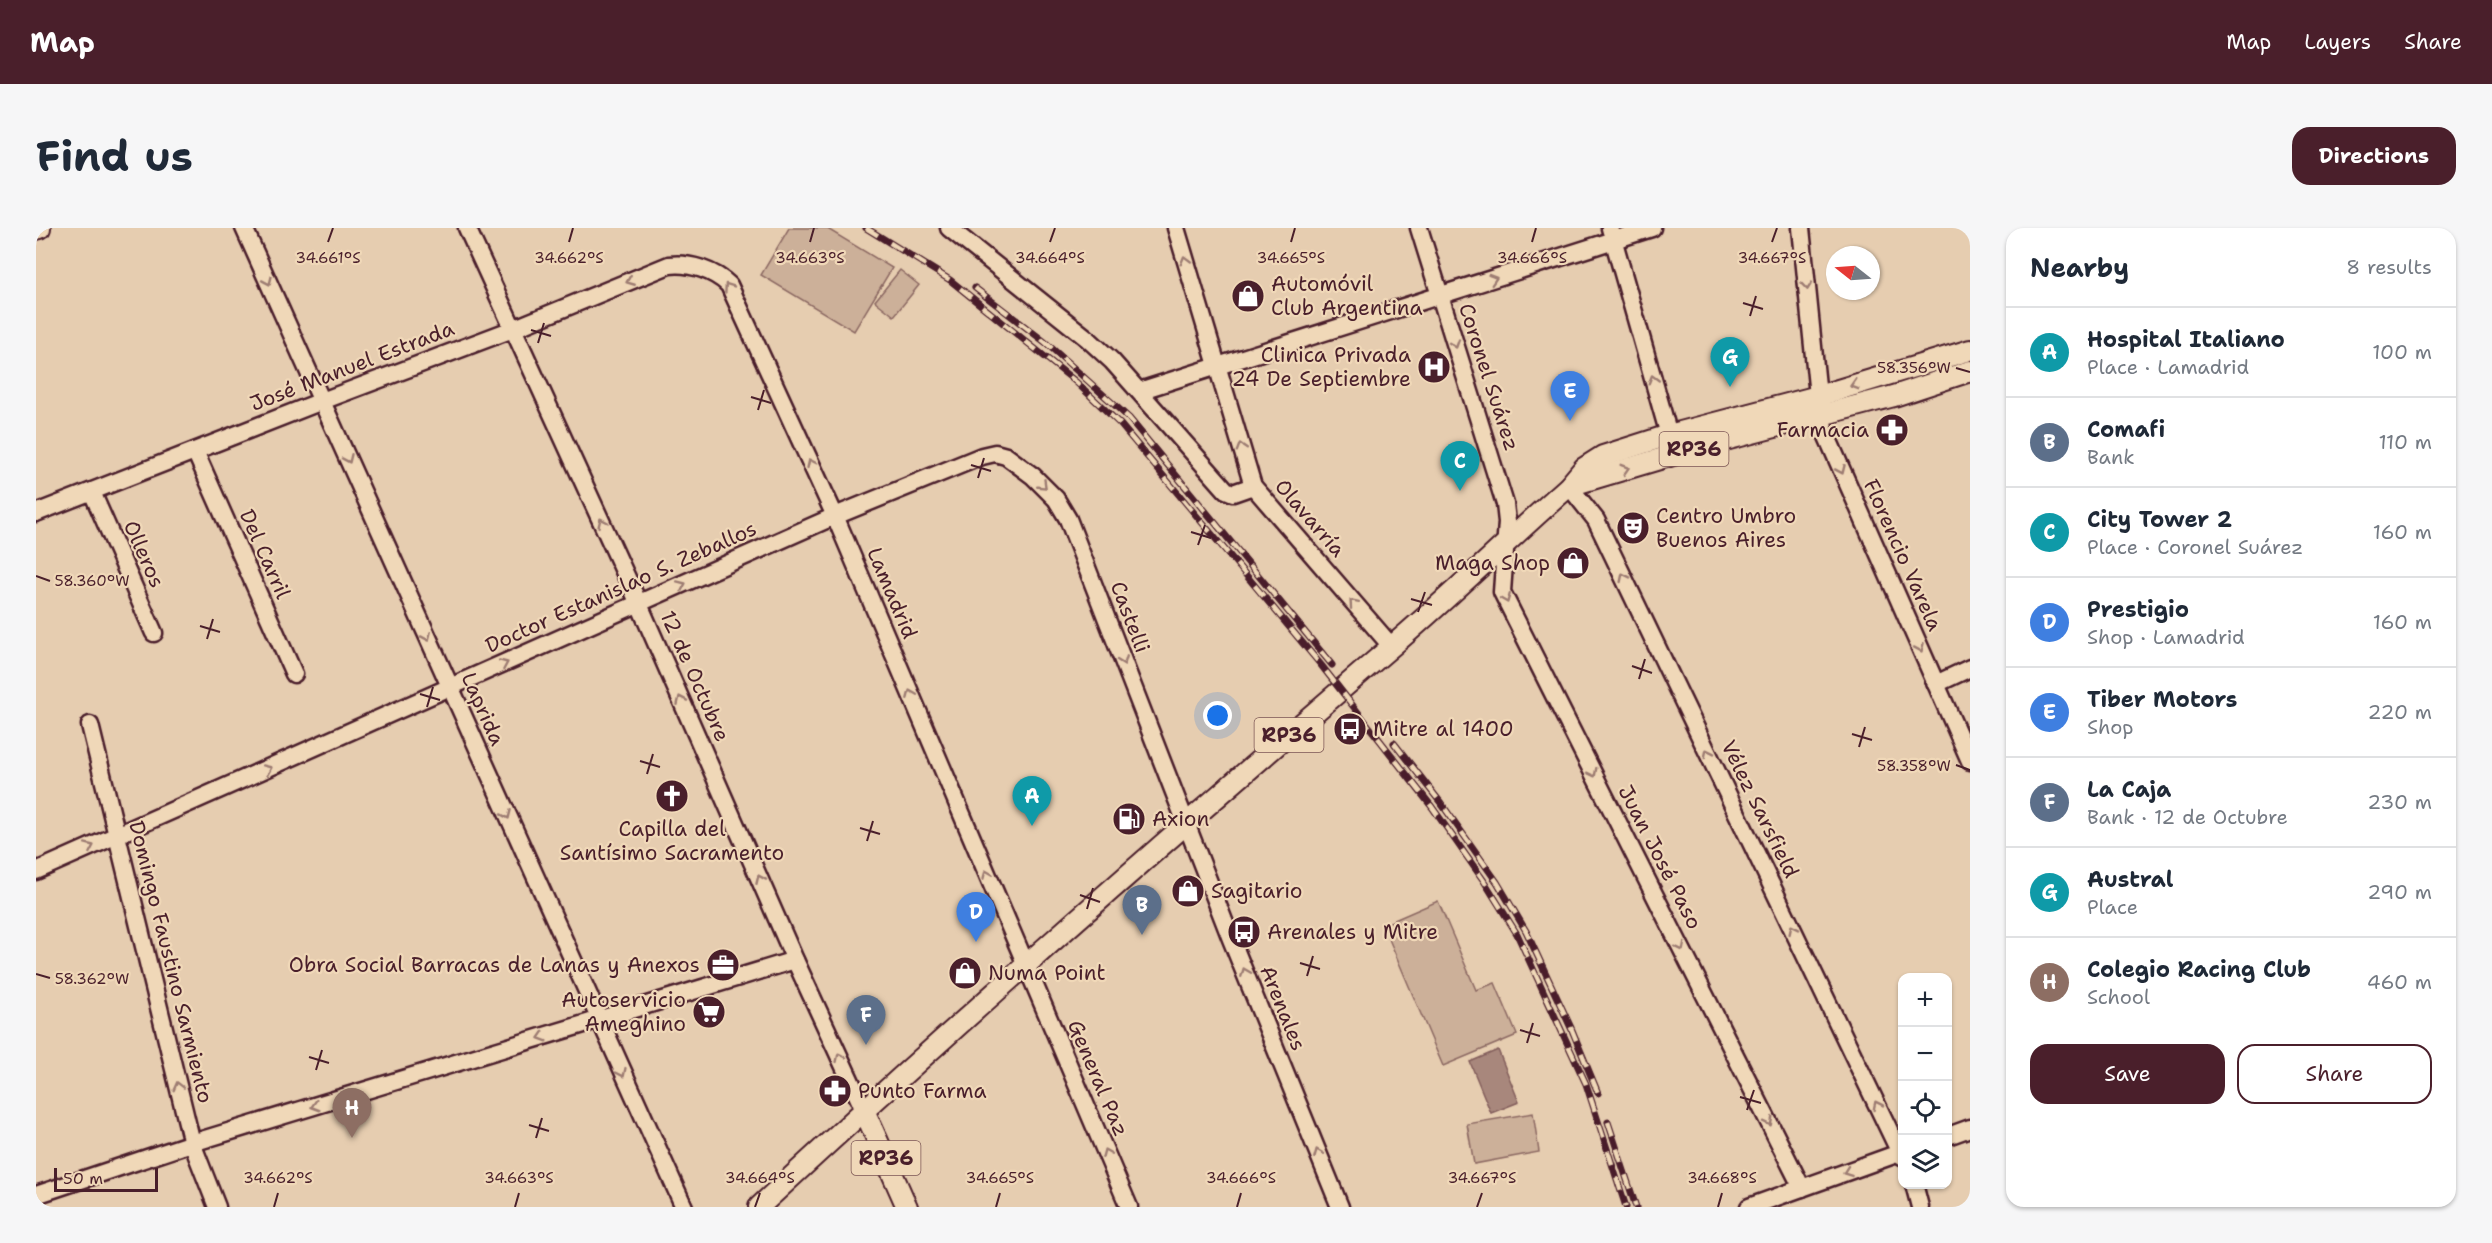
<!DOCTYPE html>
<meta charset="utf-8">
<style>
body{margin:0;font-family:"Shantell Sans",sans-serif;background:#f6f6f7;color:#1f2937}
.controls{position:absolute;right:18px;bottom:18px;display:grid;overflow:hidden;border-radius:12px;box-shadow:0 2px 4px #0004}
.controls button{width:54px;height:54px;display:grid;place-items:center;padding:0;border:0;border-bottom:2px solid #e0e1e3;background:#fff;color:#1f2937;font:30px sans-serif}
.compass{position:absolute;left:1790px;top:18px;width:54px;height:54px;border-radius:50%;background:#fff;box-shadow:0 2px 4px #0004;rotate:287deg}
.scale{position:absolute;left:18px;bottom:15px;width:104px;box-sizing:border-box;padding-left:6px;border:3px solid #4a1f2b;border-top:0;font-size:16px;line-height:21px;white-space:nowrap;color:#4a1f2b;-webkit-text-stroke:4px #f0d8b8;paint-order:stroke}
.you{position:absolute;left:1182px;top:488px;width:21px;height:21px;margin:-15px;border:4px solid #fff;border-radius:50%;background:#1a73e8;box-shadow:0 0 0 9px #1a73e833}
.badge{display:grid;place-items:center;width:39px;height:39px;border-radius:50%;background:#4a1f2b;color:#fff;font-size:20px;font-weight:700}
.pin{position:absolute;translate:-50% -50px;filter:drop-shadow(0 2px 3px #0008)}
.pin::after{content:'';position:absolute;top:32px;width:21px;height:18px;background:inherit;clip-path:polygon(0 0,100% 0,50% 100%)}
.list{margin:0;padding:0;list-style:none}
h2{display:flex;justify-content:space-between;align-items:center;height:78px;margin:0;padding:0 24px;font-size:26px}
h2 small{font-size:20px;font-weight:400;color:#747a83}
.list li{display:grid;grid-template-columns:39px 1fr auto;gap:18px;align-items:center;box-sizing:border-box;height:90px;padding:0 24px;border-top:2px solid #e0e1e3}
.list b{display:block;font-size:22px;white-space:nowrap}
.list p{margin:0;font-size:20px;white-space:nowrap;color:#747a83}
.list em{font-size:20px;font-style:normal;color:#747a83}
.actions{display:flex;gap:12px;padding:18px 24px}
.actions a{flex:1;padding:14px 0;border:2px solid #4a1f2b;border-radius:18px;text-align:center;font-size:21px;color:#4a1f2b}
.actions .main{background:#4a1f2b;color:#fff}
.icon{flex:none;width:33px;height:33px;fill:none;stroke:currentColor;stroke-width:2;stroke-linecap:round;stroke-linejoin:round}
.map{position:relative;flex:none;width:1934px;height:979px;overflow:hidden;border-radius:18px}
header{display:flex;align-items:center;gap:36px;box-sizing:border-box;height:84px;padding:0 30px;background:#4a1f2b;color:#fff}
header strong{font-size:28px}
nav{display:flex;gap:33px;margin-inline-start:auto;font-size:21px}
.intro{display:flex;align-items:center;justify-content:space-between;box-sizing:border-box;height:144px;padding:0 36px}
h1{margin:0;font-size:42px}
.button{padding:15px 27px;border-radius:18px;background:#4a1f2b;color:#fff;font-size:21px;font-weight:700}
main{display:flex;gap:36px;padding:0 36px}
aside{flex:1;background:#fff;border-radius:18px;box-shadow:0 2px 4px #0004}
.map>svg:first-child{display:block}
</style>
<header>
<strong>Map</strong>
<nav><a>Map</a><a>Layers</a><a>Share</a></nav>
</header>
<div class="intro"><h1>Find us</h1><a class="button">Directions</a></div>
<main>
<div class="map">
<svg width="1934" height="979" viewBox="0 0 1934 979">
<rect width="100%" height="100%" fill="#e6cdb0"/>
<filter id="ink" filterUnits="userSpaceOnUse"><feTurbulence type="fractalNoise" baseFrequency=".0167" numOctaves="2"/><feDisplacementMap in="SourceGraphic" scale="12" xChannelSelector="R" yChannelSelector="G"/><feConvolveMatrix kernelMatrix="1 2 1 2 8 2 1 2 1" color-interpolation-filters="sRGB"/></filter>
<g filter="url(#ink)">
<g fill="#ccb099" stroke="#8b6862" stroke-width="1.5">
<polygon points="753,0 790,0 856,40 818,103 725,47"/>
<polygon points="864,42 883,57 858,88 839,73"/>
<polygon points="1402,673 1440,762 1459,755 1481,807 1407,838 1347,697"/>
<polygon points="1497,885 1503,924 1438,936 1431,896"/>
</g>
<polygon fill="#a8877b" stroke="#825d5b" stroke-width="1.5" points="1462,822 1483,874 1455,885 1434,834"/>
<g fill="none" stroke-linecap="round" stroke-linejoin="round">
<g stroke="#4a1f2b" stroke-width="21">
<g id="minor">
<polyline points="208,0 648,979"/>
<polyline points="431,0 603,376 759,732 828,882"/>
<polyline points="913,0 1052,111 1076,133 1190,262 1197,265 1217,258"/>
<polyline points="1140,0 1217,258 1356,419"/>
<polyline points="1383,0 1469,276 1471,294 1466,364 1766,960"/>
<polyline points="1574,0 1633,207"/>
<polyline points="1765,0 1782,168 1789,204 1934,533"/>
<polyline points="1103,163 1616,0"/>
<polyline points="159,223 258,446"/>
<polyline points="1533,258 1560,292 1866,929"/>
<polyline points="56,264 118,405"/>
<path d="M0 285 286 173 477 101 633 37C653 34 679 43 693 57L799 288 1093 979"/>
<polyline points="1900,456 1934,440"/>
<polyline points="54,497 156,915 181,979"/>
<polyline points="0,643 799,288 946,228 959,225 970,228 997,248 1020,271 1032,291 1195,711 1304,979"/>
<polyline points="1912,908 1934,900"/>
<polyline points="1878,956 1884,979"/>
<polyline points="0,967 156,915 759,732"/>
<polyline points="1713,979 1866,924"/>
</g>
</g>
<g stroke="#4a1f2b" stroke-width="24">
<g id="major">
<polyline points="0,1 4,0"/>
<polyline points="1533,258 1674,216 1858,168 1934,143"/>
<polyline points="828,882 871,979"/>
<path d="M723 979C929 788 1141 602 1355 419 1416 367 1473 311 1533 258L1548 240 1567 228 1633 207 1782 168 1934 122"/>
</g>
</g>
<use href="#minor" stroke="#f0d8b8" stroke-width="16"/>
<use href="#major" stroke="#f0d8b8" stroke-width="20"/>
<g stroke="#4a1f2b" stroke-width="7">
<g id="rail">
<polyline points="830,0 914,52 1040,154 1084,196 1285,437 1396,579 1448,653 1481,706 1550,856 1590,979"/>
<polyline points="939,60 1009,114 1093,190 1296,437"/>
<polyline points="1358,515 1405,575 1461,654 1490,703 1536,802 1562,865"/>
<polyline points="1572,894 1600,979"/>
</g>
</g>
<use href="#rail" stroke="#f0d8b8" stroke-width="4.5" stroke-dasharray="14" stroke-linecap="butt"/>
</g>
<defs><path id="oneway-chevron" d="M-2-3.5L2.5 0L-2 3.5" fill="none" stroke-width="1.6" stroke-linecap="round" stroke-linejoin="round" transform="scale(1.5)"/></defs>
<g stroke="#9d7c72">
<use href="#oneway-chevron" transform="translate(1149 32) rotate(-106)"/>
<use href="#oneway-chevron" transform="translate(1457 51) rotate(-18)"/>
<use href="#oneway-chevron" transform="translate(232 53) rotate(66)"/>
<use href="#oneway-chevron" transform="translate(594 53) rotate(158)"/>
<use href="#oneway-chevron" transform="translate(1771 58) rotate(84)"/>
<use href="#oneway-chevron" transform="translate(692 59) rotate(-125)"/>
<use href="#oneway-chevron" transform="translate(1419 116) rotate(72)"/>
<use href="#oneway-chevron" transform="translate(1617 151) rotate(-106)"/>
<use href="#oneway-chevron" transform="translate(1818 157) rotate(163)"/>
<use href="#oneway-chevron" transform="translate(1205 219) rotate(-107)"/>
<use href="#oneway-chevron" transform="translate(312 231) rotate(66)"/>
<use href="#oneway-chevron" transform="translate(775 235) rotate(-115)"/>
<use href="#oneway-chevron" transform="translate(1589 241) rotate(-17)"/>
<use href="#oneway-chevron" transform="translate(1805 242) rotate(66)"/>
<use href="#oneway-chevron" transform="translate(1007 257) rotate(44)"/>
<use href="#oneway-chevron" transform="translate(566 294) rotate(-115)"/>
<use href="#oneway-chevron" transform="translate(1588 349) rotate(-116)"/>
<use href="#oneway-chevron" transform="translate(646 357) rotate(-24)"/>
<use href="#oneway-chevron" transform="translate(1470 371) rotate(68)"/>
<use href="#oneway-chevron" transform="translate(1317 375) rotate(-131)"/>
<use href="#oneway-chevron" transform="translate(391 409) rotate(66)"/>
<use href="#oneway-chevron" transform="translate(1884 420) rotate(66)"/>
<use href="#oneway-chevron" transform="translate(1087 433) rotate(69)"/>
<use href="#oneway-chevron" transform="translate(468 436) rotate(-24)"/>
<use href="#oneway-chevron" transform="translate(875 466) rotate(-113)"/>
<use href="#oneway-chevron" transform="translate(645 472) rotate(-114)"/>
<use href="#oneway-chevron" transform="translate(1672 525) rotate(-116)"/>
<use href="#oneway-chevron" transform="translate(232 541) rotate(-24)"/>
<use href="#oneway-chevron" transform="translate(1557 545) rotate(63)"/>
<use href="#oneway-chevron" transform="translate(471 587) rotate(66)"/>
<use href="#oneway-chevron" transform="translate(54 619) rotate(-24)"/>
<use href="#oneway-chevron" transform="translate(951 646) rotate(-113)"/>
<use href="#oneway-chevron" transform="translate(724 651) rotate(-114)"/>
<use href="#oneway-chevron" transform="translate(1757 701) rotate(-116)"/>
<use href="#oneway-chevron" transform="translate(1645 719) rotate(63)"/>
<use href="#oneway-chevron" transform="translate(1209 744) rotate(-112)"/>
<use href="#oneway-chevron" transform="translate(506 809) rotate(163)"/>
<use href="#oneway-chevron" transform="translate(804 829) rotate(-115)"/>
<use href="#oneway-chevron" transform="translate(586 845) rotate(65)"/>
<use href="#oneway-chevron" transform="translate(142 858) rotate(-104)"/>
<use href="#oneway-chevron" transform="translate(1841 877) rotate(-116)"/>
<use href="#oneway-chevron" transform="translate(279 878) rotate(163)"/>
<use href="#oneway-chevron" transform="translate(1733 894) rotate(63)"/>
<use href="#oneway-chevron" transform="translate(1070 925) rotate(-113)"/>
<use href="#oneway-chevron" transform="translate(1282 925) rotate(-112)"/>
<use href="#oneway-chevron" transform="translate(1811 944) rotate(160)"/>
</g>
</g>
<path fill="none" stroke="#4a1f2b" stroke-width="2" d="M292 14 297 0M533 14 537 0M774 14 778 0M1014 14 1019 0M1255 14 1259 0M1496 14 1500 0M1736 14 1741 0M1707 75 1727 81M1714 88 1720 68M495 102 515 108M502 115 508 95M1920 140 1934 144M715 169 735 175M722 182 728 162M935 237 955 243M942 250 948 230M1155 304 1175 310M1162 317 1169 297M0 348 14 353M1375 371 1396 377M1382 384 1389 364M164 398 184 404M171 411 177 391M1596 438 1616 445M1603 451 1609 431M384 466 404 472M391 479 397 459M1816 506 1836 512M1823 519 1829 499M604 533 624 539M1920 537 1934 542M611 546 617 526M824 600 844 606M831 613 837 593M1044 667 1064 674M1051 681 1057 660M1264 735 1284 741M0 746 14 750M1271 748 1277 728M1484 802 1504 808M1491 815 1497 795M273 829 293 835M280 842 286 822M1704 869 1725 875M1711 882 1718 862M493 897 513 903M500 910 506 890M238 979 242 965M479 979 483 965M719 979 724 965M960 979 964 965M1201 979 1205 965M1441 979 1446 965M1682 979 1686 965"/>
<defs>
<g id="shop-disc" transform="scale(1.725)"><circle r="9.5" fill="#4a1f2b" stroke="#f0d8b8"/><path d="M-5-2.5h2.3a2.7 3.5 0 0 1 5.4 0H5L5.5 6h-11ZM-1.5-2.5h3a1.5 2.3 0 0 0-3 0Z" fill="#fff"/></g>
<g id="hospital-disc" transform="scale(1.725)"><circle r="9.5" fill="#4a1f2b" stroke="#f0d8b8"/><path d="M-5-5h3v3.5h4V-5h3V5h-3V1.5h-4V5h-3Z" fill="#fff"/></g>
<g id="pharmacy-disc" transform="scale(1.725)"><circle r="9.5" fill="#4a1f2b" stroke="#f0d8b8"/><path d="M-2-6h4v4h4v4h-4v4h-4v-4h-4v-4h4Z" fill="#fff"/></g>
<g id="theatre-disc" transform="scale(1.725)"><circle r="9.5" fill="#4a1f2b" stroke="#f0d8b8"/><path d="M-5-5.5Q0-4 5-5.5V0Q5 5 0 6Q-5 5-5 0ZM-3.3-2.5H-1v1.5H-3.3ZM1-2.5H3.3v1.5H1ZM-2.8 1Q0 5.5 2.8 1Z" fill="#fff"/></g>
<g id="bus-disc" transform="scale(1.725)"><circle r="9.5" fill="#4a1f2b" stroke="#f0d8b8"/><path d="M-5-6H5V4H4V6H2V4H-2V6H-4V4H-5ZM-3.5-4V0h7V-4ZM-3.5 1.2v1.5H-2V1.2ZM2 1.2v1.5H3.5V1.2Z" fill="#fff"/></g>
<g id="church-disc" transform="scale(1.725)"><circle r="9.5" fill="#4a1f2b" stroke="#f0d8b8"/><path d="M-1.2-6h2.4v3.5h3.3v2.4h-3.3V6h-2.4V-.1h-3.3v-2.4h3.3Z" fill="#fff"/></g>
<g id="fuel-disc" transform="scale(1.725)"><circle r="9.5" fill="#4a1f2b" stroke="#f0d8b8"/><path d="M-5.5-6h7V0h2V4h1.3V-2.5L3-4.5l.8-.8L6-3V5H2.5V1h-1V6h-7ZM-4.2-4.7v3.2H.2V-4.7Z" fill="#fff"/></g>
<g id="office-disc" transform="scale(1.725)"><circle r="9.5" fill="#4a1f2b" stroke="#f0d8b8"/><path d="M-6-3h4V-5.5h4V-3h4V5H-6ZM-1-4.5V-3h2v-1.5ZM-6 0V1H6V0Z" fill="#fff"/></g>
<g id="supermarket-disc" transform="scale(1.725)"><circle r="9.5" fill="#4a1f2b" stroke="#f0d8b8"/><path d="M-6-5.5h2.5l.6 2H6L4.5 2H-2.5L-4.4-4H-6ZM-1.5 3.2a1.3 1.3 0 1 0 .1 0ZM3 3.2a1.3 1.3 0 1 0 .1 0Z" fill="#fff"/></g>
</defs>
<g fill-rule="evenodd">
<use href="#shop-disc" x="1212" y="68"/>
<use href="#hospital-disc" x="1398" y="139"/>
<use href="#pharmacy-disc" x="1856" y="202"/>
<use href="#theatre-disc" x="1597" y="300"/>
<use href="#shop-disc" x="1537" y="335"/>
<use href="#bus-disc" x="1314" y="501"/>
<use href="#church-disc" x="636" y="568"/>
<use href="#fuel-disc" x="1093" y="591"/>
<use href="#shop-disc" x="1152" y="663"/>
<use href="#bus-disc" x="1208" y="704"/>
<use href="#office-disc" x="687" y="737"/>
<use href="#shop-disc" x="929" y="745"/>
<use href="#supermarket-disc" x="673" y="784"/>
<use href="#pharmacy-disc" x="799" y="863"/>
</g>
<g text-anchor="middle" stroke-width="4.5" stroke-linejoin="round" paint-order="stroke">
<g fill="#f0d8b8" stroke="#7c5655" stroke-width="1.5">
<rect x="1623.5" y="204" width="69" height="34" rx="4.5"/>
<rect x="1218.5" y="490" width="69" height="34" rx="4.5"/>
<rect x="815.5" y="913" width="69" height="34" rx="4.5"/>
</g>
<g font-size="20" font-weight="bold" fill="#4a1f2b">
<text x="1658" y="228">RP36</text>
<text x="1253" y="514">RP36</text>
<text x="850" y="937">RP36</text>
</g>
<g font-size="21" fill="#4a1f2b" stroke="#f0d8b8" text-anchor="start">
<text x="1235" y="63">Automóvil<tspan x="1235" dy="24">Club Argentina</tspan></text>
<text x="1375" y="134" text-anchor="end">Clinica Privada<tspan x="1375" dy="24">24 De Septiembre</tspan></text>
<text x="1833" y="209" text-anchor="end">Farmacia</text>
<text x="1620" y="295">Centro Umbro<tspan x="1620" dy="24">Buenos Aires</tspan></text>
<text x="1514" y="342" text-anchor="end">Maga Shop</text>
<text x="1337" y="508">Mitre al 1400</text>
<text x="1116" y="598">Axion</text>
<text x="636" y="608" text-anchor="middle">Capilla del<tspan x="636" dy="24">Santísimo Sacramento</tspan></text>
<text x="1175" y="670">Sagitario</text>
<text x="1231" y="711">Arenales y Mitre</text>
<text x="664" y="744" text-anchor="end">Obra Social Barracas de Lanas y Anexos</text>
<text x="952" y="752">Numa Point</text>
<text x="650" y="779" text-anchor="end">Autoservicio<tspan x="650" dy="24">Ameghino</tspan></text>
<text x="822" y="870">Punto Farma</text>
</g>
<g font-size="21" fill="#4a1f2b" stroke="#f0d8b8">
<text transform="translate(316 138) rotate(-21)" y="7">José Manuel Estrada</text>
<text transform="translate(1453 149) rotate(72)" y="7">Coronel Suárez</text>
<text transform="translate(1274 290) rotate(49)" y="7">Olavarría</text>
<text transform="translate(108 326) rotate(66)" y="7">Olleros</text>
<text transform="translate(229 326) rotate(66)" y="7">Del Carril</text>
<text transform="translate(1867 327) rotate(66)" y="7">Florencio Varela</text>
<text transform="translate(585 359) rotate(-24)" y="7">Doctor Estanislao S. Zeballos</text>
<text transform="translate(856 365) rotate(67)" y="7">Lamadrid</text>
<text transform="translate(1094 389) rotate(69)" y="7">Castelli</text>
<text transform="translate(659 448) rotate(66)" y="7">12 de Octubre</text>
<text transform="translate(447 481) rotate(66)" y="7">Laprida</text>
<text transform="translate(1724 581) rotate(64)" y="7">Vélez Sarsfield</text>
<text transform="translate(1624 629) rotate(63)" y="7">Juan José Paso</text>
<text transform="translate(135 734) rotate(76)" y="7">Domingo Faustino Sarmiento</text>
<text transform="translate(1247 780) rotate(68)" y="7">Arenales</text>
<text transform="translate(1062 850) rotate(67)" y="7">General Paz</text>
</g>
</g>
<g font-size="15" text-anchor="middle" fill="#4a1f2b" stroke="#f0d8b8" stroke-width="4.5" stroke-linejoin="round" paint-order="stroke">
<text x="292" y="35">34.661°S</text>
<text x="533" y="35">34.662°S</text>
<text x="774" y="35">34.663°S</text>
<text x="1014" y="35">34.664°S</text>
<text x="1255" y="35">34.665°S</text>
<text x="1496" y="35">34.666°S</text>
<text x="1736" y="35">34.667°S</text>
<text x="1878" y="145">58.356°W</text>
<text x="56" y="358">58.360°W</text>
<text x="1878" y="543">58.358°W</text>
<text x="56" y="756">58.362°W</text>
<text x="242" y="955">34.662°S</text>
<text x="483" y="955">34.663°S</text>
<text x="724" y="955">34.664°S</text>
<text x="964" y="955">34.665°S</text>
<text x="1205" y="955">34.666°S</text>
<text x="1446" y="955">34.667°S</text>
<text x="1686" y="955">34.668°S</text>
</g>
</svg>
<div class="controls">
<button>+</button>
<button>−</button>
<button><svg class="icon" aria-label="locate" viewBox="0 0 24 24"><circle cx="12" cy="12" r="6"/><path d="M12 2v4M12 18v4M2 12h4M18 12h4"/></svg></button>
<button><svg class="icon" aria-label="layers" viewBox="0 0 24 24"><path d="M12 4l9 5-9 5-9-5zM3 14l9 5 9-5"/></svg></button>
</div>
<svg class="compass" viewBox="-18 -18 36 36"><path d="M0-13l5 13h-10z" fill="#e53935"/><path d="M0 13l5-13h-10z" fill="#747a83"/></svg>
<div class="scale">50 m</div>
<div class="you"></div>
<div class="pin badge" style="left:996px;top:598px;background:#0f9aa8">A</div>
<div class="pin badge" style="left:1106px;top:707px;background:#5c6f8a">B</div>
<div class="pin badge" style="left:1424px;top:263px;background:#0f9aa8">C</div>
<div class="pin badge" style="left:940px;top:714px;background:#3f7fe0">D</div>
<div class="pin badge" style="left:1534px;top:193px;background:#3f7fe0">E</div>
<div class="pin badge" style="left:830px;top:817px;background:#5c6f8a">F</div>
<div class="pin badge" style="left:1694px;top:159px;background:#0f9aa8">G</div>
<div class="pin badge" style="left:316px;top:910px;background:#8d6e63">H</div>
</div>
<aside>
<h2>Nearby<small>8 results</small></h2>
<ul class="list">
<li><span class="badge" style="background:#0f9aa8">A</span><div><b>Hospital Italiano</b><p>Place · Lamadrid</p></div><em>100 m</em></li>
<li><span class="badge" style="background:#5c6f8a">B</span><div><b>Comafi</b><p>Bank</p></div><em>110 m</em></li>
<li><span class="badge" style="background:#0f9aa8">C</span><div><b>City Tower 2</b><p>Place · Coronel Suárez</p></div><em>160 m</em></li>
<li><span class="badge" style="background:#3f7fe0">D</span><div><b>Prestigio</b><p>Shop · Lamadrid</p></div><em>160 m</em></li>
<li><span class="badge" style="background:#3f7fe0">E</span><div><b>Tiber Motors</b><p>Shop</p></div><em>220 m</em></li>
<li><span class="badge" style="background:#5c6f8a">F</span><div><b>La Caja</b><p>Bank · 12 de Octubre</p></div><em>230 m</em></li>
<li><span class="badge" style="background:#0f9aa8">G</span><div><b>Austral</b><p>Place</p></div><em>290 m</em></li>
<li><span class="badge" style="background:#8d6e63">H</span><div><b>Colegio Racing Club</b><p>School</p></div><em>460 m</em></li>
</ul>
<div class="actions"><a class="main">Save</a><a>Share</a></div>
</aside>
</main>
